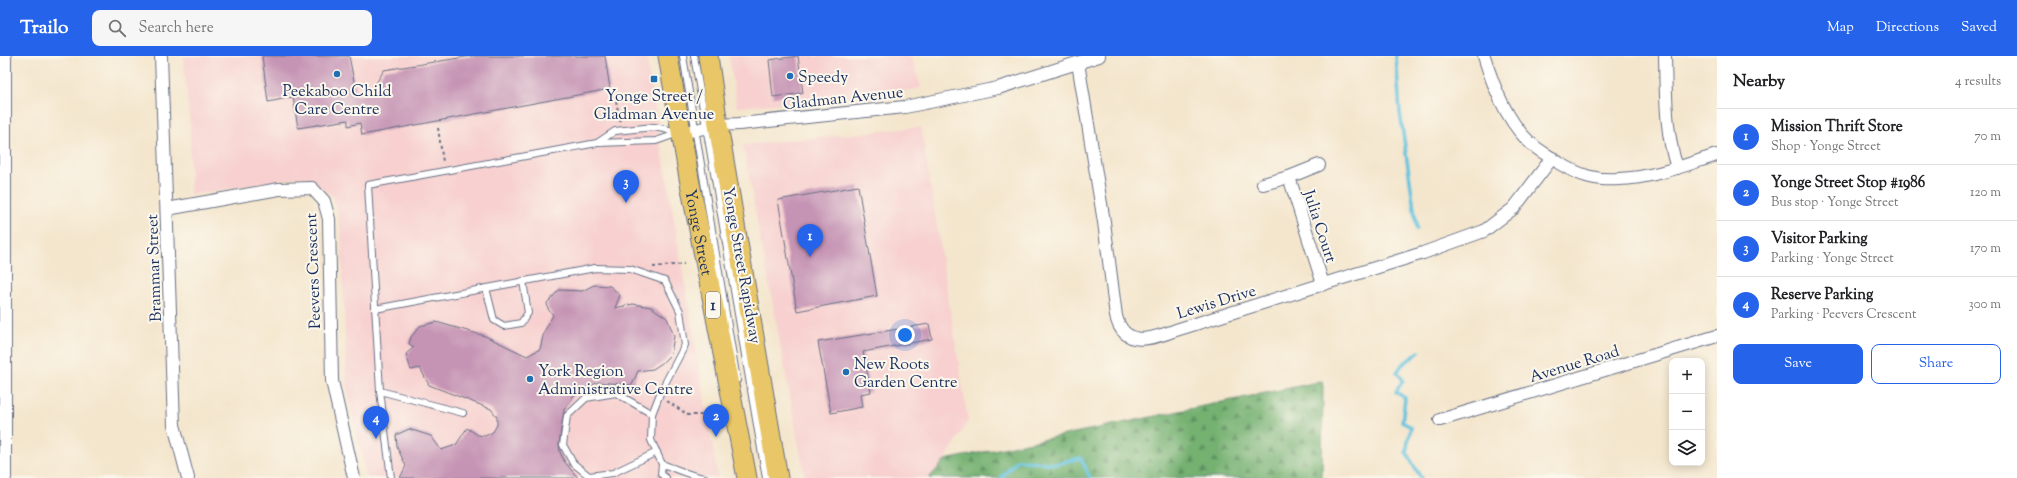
<!DOCTYPE html>
<meta charset="utf-8">
<style>
body{margin:0;font-family:"Sorts Mill Goudy",serif;background:#f6f6f6;color:#202124}
.controls{position:absolute;right:12px;bottom:12px;display:grid;overflow:hidden;border-radius:8px;box-shadow:0 2px 10px #0003}
.controls button{width:36px;height:36px;display:grid;place-items:center;padding:0;border:0;border-bottom:1px solid #e0e0e0;background:#fff;color:#202124;font:20px sans-serif}
.you{position:absolute;left:905px;top:279px;width:14px;height:14px;margin:-10px;border:3px solid #fff;border-radius:50%;background:#1a73e8;box-shadow:0 0 0 6px #1a73e833}
.badge{display:grid;place-items:center;width:26px;height:26px;border-radius:50%;background:#2563eb;color:#fff;font-size:13px;font-weight:700}
.pin{position:absolute;translate:-50% -33px;filter:drop-shadow(0 1px 2px #0008)}
.pin::after{content:'';position:absolute;top:21px;width:14px;height:12px;background:inherit;clip-path:polygon(0 0,100% 0,50% 100%)}
.list{margin:0;padding:0;list-style:none}
h2{display:flex;justify-content:space-between;align-items:center;height:52px;margin:0;padding:0 16px;font-size:17px}
h2 small{font-size:13px;font-weight:400;color:#757577}
.list li{display:grid;grid-template-columns:26px 1fr auto;gap:12px;align-items:center;box-sizing:border-box;height:56px;padding:0 16px;border-top:1px solid #e0e0e0}
.list b{display:block;font-size:15px;white-space:nowrap}
.list p{margin:0;font-size:13px;white-space:nowrap;color:#757577}
.list em{font-size:13px;font-style:normal;color:#757577}
.actions{display:flex;gap:8px;padding:12px 16px}
.actions a{flex:1;padding:9px 0;border:1px solid #2563eb;border-radius:8px;text-align:center;font-size:14px;color:#2563eb}
.actions .main{background:#2563eb;color:#fff}
.icon{flex:none;width:22px;height:22px;fill:none;stroke:currentColor;stroke-width:2;stroke-linecap:round;stroke-linejoin:round}
.map{position:relative;flex:none;width:1717px;height:422px;overflow:hidden}
header{display:flex;align-items:center;gap:24px;box-sizing:border-box;height:56px;padding:0 20px;background:#2563eb;color:#fff}
header strong{font-size:19px}
nav{display:flex;gap:22px;margin-inline-start:auto;font-size:14px}
.search{width:280px;height:36px;background:#f6f6f6;display:flex;align-items:center;gap:10px;box-sizing:border-box;padding:0 14px;border-radius:8px;color:#757577;font-size:15px}
main{display:flex}
aside{flex:1;background:#fff}
.map>svg:first-child{display:block}
</style>
<header>
<strong>Trailo</strong>
<div class="search"><svg class="icon" aria-label="search" viewBox="0 0 24 24"><circle cx="10" cy="10" r="6"/><path d="M15 15l6 6"/></svg>Search here</div>
<nav><a>Map</a><a>Directions</a><a>Saved</a></nav>
</header>
<main>
<div class="map">
<svg width="1717" height="422" viewBox="0 0 1717 422">
<defs>
<pattern id="forest-firs" width="22" height="20" patternUnits="userSpaceOnUse"><rect width="22" height="20" fill="#74b171"/><path d="M5 1l3.5 6h-7zM16 11l3.5 6h-7z" fill="#5e9060"/></pattern>
</defs>
<rect width="100%" height="100%" fill="#fbf7ec"/>
<filter id="ink" filterUnits="userSpaceOnUse"><feTurbulence type="fractalNoise" baseFrequency=".025" numOctaves="2"/><feDisplacementMap in="SourceGraphic" scale="8" xChannelSelector="R" yChannelSelector="G"/><feConvolveMatrix kernelMatrix="1 2 1 2 8 2 1 2 1" color-interpolation-filters="sRGB"/></filter>
<filter id="wash" filterUnits="userSpaceOnUse"><feTurbulence type="fractalNoise" baseFrequency=".012" numOctaves="4" result="noise"/><feDisplacementMap in="SourceGraphic" scale="16" xChannelSelector="R" yChannelSelector="G"/><feGaussianBlur stdDeviation="0.9" result="paint"/><feColorMatrix in="noise" values="0 0 0 0 0 0 0 0 0 0 0 0 0 0 0 0 0 1.4 0 .05"/><feComposite in="paint" operator="in"/></filter>
<g filter="url(#wash)">
<rect width="100%" height="100%" fill="#f4e6cd"/>
<g fill="#f7d0cf">
<polygon points="183,0 646,0 718,422 367,422 347,335 341,174 333,140 300,121 190,139 190,69"/>
<polygon points="729,0 911,0 921,32 875,40 737,51"/>
<polygon points="921,71 968,365 945,404 929,422 805,422 743,89"/>
</g>
<polygon fill="url(#forest-firs)" stroke="#487068" points="1323,325 1322,422 929,422 945,404"/>
<g fill="none" stroke-linecap="round" stroke-linejoin="round">
<g stroke="#61c3df" stroke-width="3.5">
<polyline points="1396,0 1400,56 1417,173"/>
<polyline points="1419,296 1402,309 1397,316 1403,324 1396,336 1405,342 1402,366 1411,371 1406,396 1421,422"/>
<polyline points="1001,422 1017,404 1056,408 1081,402 1090,422"/>
</g>
</g>
<g id="blocks">
<g fill="#c593b4">
<polygon points="262,0 349,0 357,40 371,36 384,14 472,0 605,0 610,33 362,79 360,67 348,70 348,64 298,72 293,41 268,46"/>
<polygon points="798,0 803,37 773,41 769,4"/>
<polygon points="858,130 877,240 797,255 778,144"/>
<polygon points="594,229 610,230 620,239 615,252 633,248 651,251 667,262 674,280 671,298 662,307 653,313 638,315 632,329 598,326 574,339 564,354 559,388 560,396 564,405 578,422 400,422 406,410 397,391 396,379 409,373 431,380 441,394 456,389 467,372 478,379 485,380 493,376 497,369 497,361 491,353 429,329 420,312 411,314 406,298 414,291 409,288 411,281 420,270 436,266 485,280 527,300 540,293 544,276 553,259 548,253 547,247 559,234 582,235"/>
<polygon points="929,268 932,283 863,296 871,336 860,338 862,351 831,357 818,286"/>
</g>
</g>
</g>
<g filter="url(#ink)">
<use href="#blocks" fill-opacity="0" stroke="#676f85" stroke-width="1"/>
<g fill="none" stroke-linecap="round" stroke-linejoin="round">
<g stroke="#676f85" stroke-width="8">
<g id="lane">
<polyline points="683,0 737,324"/>
<polyline points="694,0 766,422"/>
<polyline points="597,87 615,75 654,71 679,76"/>
<polyline points="486,232 494,264 504,270 521,267 528,257 523,225"/>
<polyline points="375,253 595,212 630,213 665,225 680,255 685,289 661,335 652,358 651,384 662,408 661,418 666,422"/>
<polyline points="380,335 463,357"/>
<polyline points="652,358 616,337 586,342 567,360 563,389 573,407 589,420 613,417 657,396"/>
<path d="M662 408C677 413 690 420 705 422"/>
<polyline points="391,422 380,335 368,129 597,87 656,85 679,77"/>
</g>
</g>
<g stroke="#676f85" stroke-width="14">
<g id="street">
<polyline points="161,0 174,369 188,422"/>
<path d="M1484 0C1493 30 1509 70 1534 90 1541 96 1551 101 1559 107 1579 119 1595 125 1619 123 1653 122 1685 109 1717 99"/>
<path d="M1665 0C1666 38 1665 75 1677 112"/>
<path d="M1078 7 1104 166 1116 260C1124 293 1152 283 1176 274L1423 197 1484 175 1514 152 1552 102"/>
<polyline points="681,77 718,69 739,68 905,51 998,32 1099,0"/>
<polyline points="1289,121 1323,228"/>
<polyline points="1263,128 1289,121 1319,109"/>
<polyline points="167,153 279,133 312,132 324,145 329,163 332,325 354,422"/>
<polyline points="1440,364 1717,280"/>
<polyline points="5,422 5,0"/>
</g>
</g>
<g stroke="#676f85" stroke-width="21">
<g id="primary">
<path id="s1" d="M668 0 689 122 747 422"/>
<polyline points="708,0 718,69 778,422"/>
</g>
</g>
<g stroke="#676f85" stroke-width="2" stroke-dasharray="3 3" stroke-linecap="butt">
<polyline points="615,39 620,66"/>
<polyline points="438,72 443,106"/>
<polyline points="653,211 684,208"/>
<polyline points="667,345 688,359 715,359"/>
</g>
<use href="#lane" stroke="#fff" stroke-width="6"/>
<use href="#street" stroke="#fff" stroke-width="12"/>
<use href="#primary" stroke="#e9c769" stroke-width="19"/>
</g>
</g>
<g fill="#1f6fb2" stroke="#fbf7ec" stroke-width="1.5">
<circle cx="337" cy="18" r="4"/>
<circle cx="790" cy="20" r="4"/>
<rect x="650" y="19" width="8" height="8" rx="2"/>
<circle cx="846" cy="316" r="4"/>
<circle cx="530" cy="323" r="4"/>
</g>
<g text-anchor="middle" stroke-width="4" stroke-linejoin="round" paint-order="stroke">
<rect fill="#fbf7ec" stroke="#5e6b89" stroke-width="1" x="706" y="236" width="14" height="26" rx="3"/>
<g font-size="15" font-weight="bold" fill="#1b2f5e">
<text x="713" y="254">1</text>
</g>
<g font-size="16" fill="#1b2f5e" stroke="#fbf7ec" text-anchor="start">
<text x="798" y="26">Speedy</text>
<text x="337" y="40" text-anchor="middle">Peekaboo Child<tspan x="337" dy="18">Care Centre</tspan></text>
<text x="654" y="45" text-anchor="middle">Yonge Street /<tspan x="654" dy="18">Gladman Avenue</tspan></text>
<text x="854" y="313">New Roots<tspan x="854" dy="18">Garden Centre</tspan></text>
<text x="538" y="320">York Region<tspan x="538" dy="18">Administrative Centre</tspan></text>
</g>
<g font-size="16" fill="#1b2f5e" stroke="#fbf7ec">
<text transform="translate(843 41) rotate(-6)" y="6">Gladman Avenue</text>
<text transform="translate(1321 170) rotate(72)" y="6">Julia Court</text>
<text dy="6" stroke="none"><textPath href="#s1" startOffset="179">Yonge Street</textPath></text>
<text transform="translate(743 209) rotate(80)" y="6">Yonge Street Rapidway</text>
<text transform="translate(153 212) rotate(-92)" y="6">Brammar Street</text>
<text transform="translate(312 215) rotate(-92)" y="6">Peevers Crescent</text>
<text transform="translate(1216 245) rotate(-17)" y="6">Lewis Drive</text>
<text transform="translate(1574 307) rotate(-17)" y="6">Avenue Road</text>
</g>
</g>
</svg>
<div class="controls">
<button>+</button>
<button>−</button>
<button><svg class="icon" aria-label="layers" viewBox="0 0 24 24"><path d="M12 4l9 5-9 5-9-5zM3 14l9 5 9-5"/></svg></button>
</div>
<div class="you"></div>
<div class="pin badge" style="left:810px;top:201px">1</div>
<div class="pin badge" style="left:716px;top:381px">2</div>
<div class="pin badge" style="left:626px;top:147px">3</div>
<div class="pin badge" style="left:376px;top:383px">4</div>
</div>
<aside>
<h2>Nearby<small>4 results</small></h2>
<ul class="list">
<li><span class="badge">1</span><div><b>Mission Thrift Store</b><p>Shop · Yonge Street</p></div><em>70 m</em></li>
<li><span class="badge">2</span><div><b>Yonge Street Stop #1986</b><p>Bus stop · Yonge Street</p></div><em>120 m</em></li>
<li><span class="badge">3</span><div><b>Visitor Parking</b><p>Parking · Yonge Street</p></div><em>170 m</em></li>
<li><span class="badge">4</span><div><b>Reserve Parking</b><p>Parking · Peevers Crescent</p></div><em>300 m</em></li>
</ul>
<div class="actions"><a class="main">Save</a><a>Share</a></div>
</aside>
</main>
